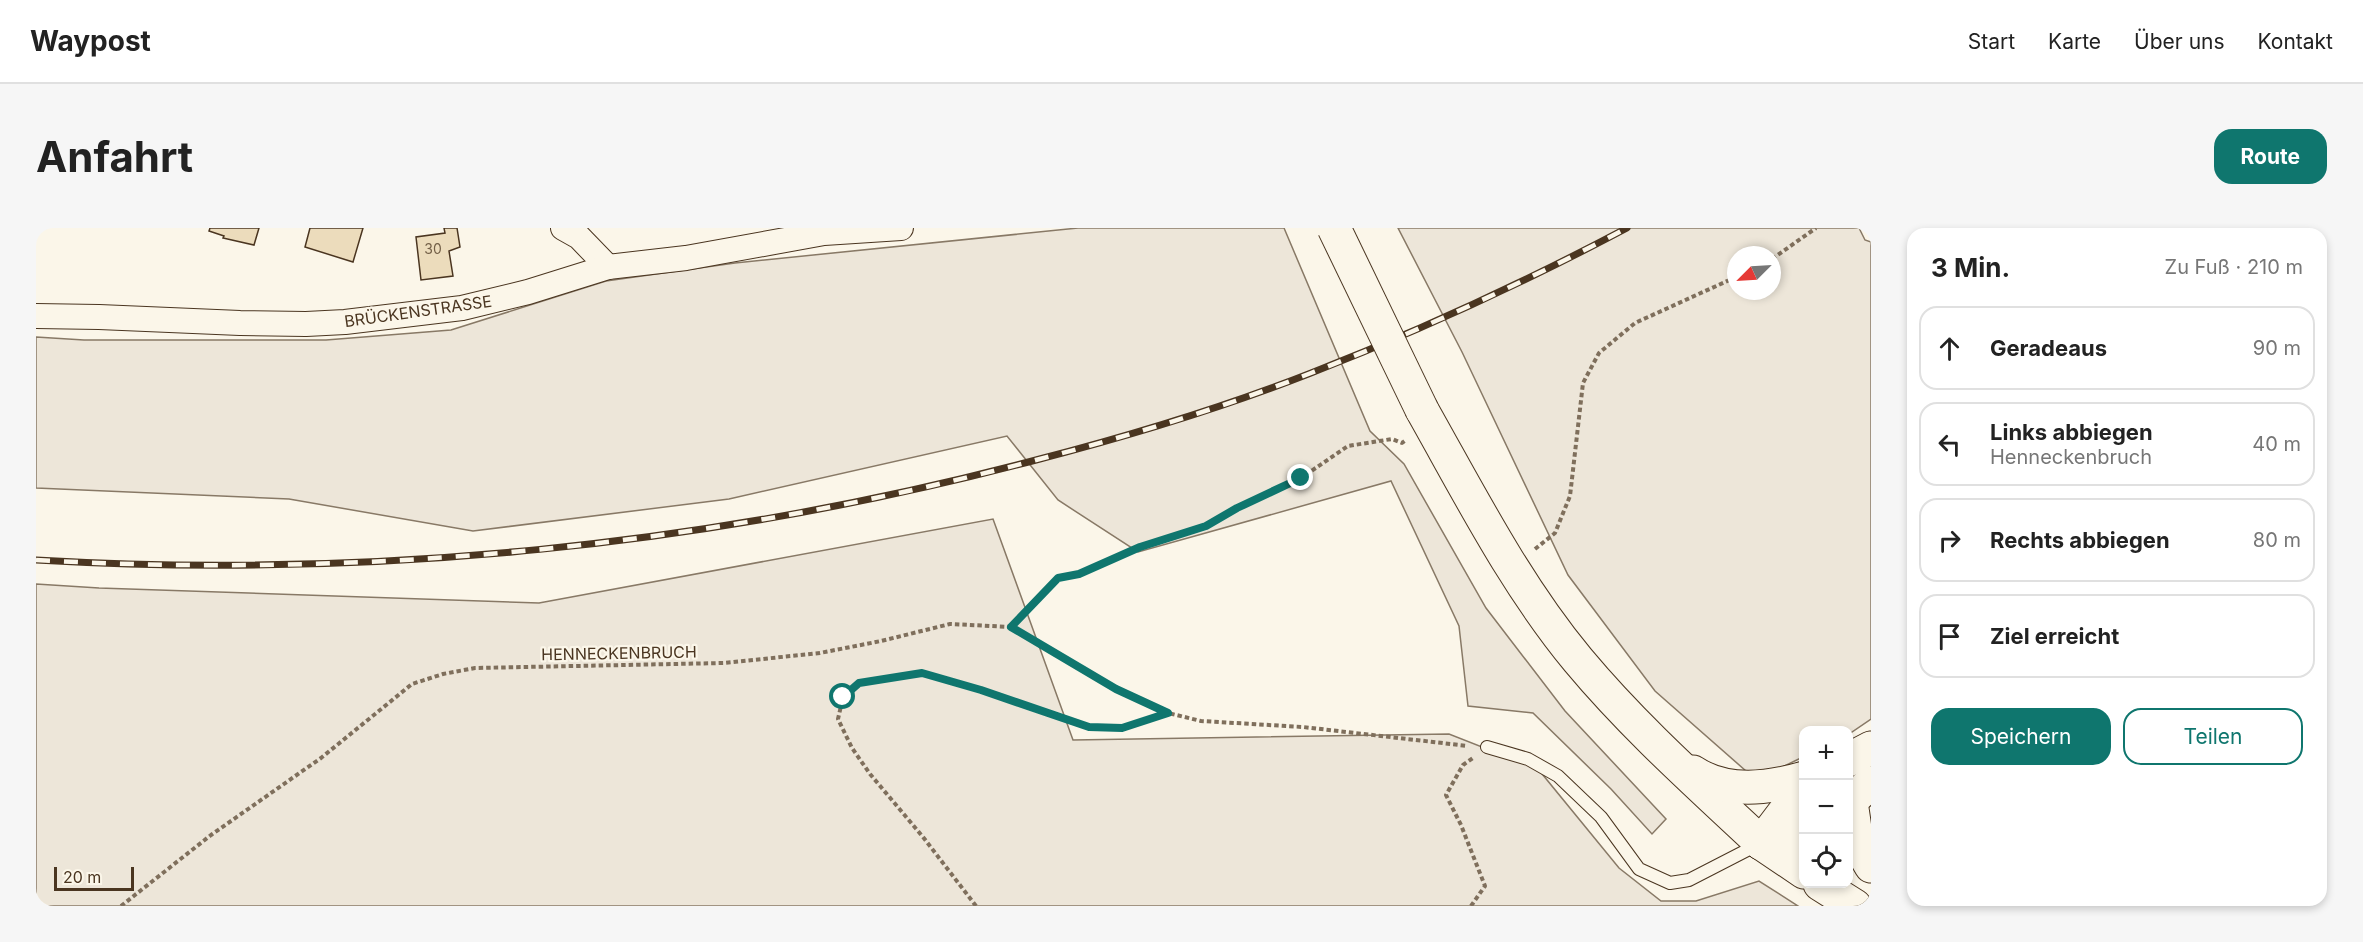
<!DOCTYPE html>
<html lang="de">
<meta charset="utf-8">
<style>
body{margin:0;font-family:Inter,sans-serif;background:#f6f6f6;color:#222}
.controls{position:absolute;right:18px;bottom:18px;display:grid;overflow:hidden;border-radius:12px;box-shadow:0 3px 9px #0003}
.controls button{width:54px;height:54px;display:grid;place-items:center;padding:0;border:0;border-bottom:2px solid #e0e0e0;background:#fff;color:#222;font:30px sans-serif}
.compass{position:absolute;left:1691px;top:18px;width:54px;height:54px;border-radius:50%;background:#fff;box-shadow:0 3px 9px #0003;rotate:246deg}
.scale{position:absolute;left:18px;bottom:15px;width:80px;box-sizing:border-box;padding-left:6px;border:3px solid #4a3520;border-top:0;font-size:16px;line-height:21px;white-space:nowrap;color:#4a3520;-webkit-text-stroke:4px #fbf6e9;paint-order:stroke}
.stop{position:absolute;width:18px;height:18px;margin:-14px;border:4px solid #0f766e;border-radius:50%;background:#fff}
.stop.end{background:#0f766e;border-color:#fff;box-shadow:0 2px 6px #0008}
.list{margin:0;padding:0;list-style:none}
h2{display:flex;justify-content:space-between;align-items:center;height:78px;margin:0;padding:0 24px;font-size:26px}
h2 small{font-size:20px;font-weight:400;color:#767676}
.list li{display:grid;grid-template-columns:39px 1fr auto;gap:18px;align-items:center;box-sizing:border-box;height:84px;margin:0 12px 12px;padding:0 12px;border:2px solid #e0e0e0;border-radius:18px}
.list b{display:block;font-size:22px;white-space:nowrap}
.list p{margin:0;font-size:20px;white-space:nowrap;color:#767676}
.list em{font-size:20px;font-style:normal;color:#767676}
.actions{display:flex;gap:12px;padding:18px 24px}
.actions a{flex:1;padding:14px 0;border:2px solid #0f766e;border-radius:18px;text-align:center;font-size:21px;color:#0f766e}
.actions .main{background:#0f766e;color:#fff}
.icon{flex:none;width:33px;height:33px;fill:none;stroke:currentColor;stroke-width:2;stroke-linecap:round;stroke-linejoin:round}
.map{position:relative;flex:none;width:1835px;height:678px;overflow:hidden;border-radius:18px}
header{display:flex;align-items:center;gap:36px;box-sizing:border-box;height:84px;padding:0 30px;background:#fff;border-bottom:2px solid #e0e0e0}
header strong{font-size:28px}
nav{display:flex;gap:33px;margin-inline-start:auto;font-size:21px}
.intro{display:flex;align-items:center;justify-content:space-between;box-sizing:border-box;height:144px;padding:0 36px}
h1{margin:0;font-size:42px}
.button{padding:15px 27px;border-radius:18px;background:#0f766e;color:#fff;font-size:21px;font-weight:700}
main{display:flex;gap:36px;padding:0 36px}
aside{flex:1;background:#fff;border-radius:18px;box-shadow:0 3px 9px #0003}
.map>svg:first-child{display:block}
</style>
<header>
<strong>Waypost</strong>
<nav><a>Start</a><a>Karte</a><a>Über uns</a><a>Kontakt</a></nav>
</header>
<div class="intro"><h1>Anfahrt</h1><a class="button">Route</a></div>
<main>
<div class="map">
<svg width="1835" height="678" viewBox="0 0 1835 678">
<rect width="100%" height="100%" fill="#fbf6e9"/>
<g fill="#ede6d9" stroke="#887966" stroke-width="1.5" fill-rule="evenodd">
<polygon points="1042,0 1248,0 1334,203 1368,236 1450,380 1529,483 1630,591 1616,606 1575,561 1497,485 1432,478 1423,398 1355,253 1102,324 1022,272 971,208 693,271 437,303 253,271 0,260 0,109 48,112 290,112 415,102 570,53 699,35"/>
<path d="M1362 0H1823L1829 12 1835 14V491L1813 506 1812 502H1768L1767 529 1740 542 1710 543 1619 463 1532 347 1426 124ZM1700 27H1736V63H1700Z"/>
<polygon points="957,291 1037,512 1413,506 1502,541 1583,640 1625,673 1660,673 1723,653 1762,678 0,678 0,356 63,360 503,375"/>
</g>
<g fill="#ecdcbc" stroke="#4a3520" stroke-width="1.5">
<polygon points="174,0 223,0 218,17 187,10 188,8 173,3"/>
<polygon points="274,0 327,0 317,34 269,19"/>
<polygon points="408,0 421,0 424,19 413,23 417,48 385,52 380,9 409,5"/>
</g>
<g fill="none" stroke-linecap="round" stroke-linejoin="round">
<g stroke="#4a3520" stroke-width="14">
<polyline id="lane" points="1451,519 1492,531 1522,548 1565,589 1603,641 1634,655 1653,652 1723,616"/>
</g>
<g stroke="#4a3520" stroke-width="26">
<g id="street">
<polyline points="527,0 543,9 572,39"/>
<polyline points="0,88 63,89 204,95 270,96 309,94 426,80 492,64 572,39 650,30 788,5 865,0"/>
</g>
</g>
<g stroke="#4a3520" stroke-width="35">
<g id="secondary">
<polyline points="1725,615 1768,644"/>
<polyline points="1784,656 1819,678"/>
</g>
</g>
<g stroke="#4a3520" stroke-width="35">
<g id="primary">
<path d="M1386 182C1434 267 1479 356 1542 432 1597 498 1662 556 1725 615"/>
<polyline points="1812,532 1835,520"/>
<path d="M1657 544C1690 566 1731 561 1768 550"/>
<polyline points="1815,574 1821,614 1835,638"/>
<polyline points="1812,575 1835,555"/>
<polyline points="1725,615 1750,582 1768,565"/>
<polyline points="1725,615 1750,612 1768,603"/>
</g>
</g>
<g stroke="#7f6f5c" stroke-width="4" stroke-dasharray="4.5 3" stroke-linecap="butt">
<polyline points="1736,31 1780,0"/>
<polyline points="1499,321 1519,305 1534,268 1547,155 1563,125 1599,95 1700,49"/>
<polyline points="975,399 1022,350 1043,346 1104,319 1170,298 1201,280 1265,250 1312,218 1356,211 1366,215 1370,212"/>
<polyline points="85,678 175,607 285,530 376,456 407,446 439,440 688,435 784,425 845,413 914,396 975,399 1080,461 1132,485"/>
<polyline points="940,678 887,609 834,546 816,520 802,491 807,469 823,455 886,445 945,462 1053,499 1086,500 1132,485 1165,493 1267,499 1432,518"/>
<polyline points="1435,678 1449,658 1425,597 1410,567 1427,537 1437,530"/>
</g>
<use href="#lane" stroke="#fbf6e9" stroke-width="12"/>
<use href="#street" stroke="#fbf6e9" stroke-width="24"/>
<use href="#secondary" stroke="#fbf6e9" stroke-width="33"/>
<use href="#primary" stroke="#fbf6e9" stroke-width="33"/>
<g stroke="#4a3520" stroke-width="7">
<path id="rail" d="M0 332C335 351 675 318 1000 232 1093 208 1186 180 1275 145 1383 103 1489 54 1591 0"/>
</g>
<use href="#rail" stroke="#fbf6e9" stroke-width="4.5" stroke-dasharray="14" stroke-linecap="butt"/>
<g stroke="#4a3520" stroke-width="35" stroke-linecap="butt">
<polyline id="primary-bridge" points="1298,0 1386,182"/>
</g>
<use href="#primary-bridge" stroke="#fbf6e9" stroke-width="33"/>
</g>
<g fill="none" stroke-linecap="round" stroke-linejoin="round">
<polyline stroke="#0f766e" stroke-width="8" points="807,469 823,455 886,445 945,462 1053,499 1086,500 1132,485 1080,461 975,399 1022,350 1043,346 1104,319 1170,298 1201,280 1265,250"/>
</g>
<g text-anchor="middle" stroke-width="4.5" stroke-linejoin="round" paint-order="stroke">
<g font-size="14" fill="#725f47">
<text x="397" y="26">30</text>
</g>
<g font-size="16" fill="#4a3520" stroke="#fbf6e9">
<text transform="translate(382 83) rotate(-8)" y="6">BRÜCKENSTRASSE</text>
<text transform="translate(583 425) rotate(-1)" y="6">HENNECKENBRUCH</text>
</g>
</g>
</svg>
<div class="controls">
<button>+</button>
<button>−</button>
<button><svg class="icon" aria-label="locate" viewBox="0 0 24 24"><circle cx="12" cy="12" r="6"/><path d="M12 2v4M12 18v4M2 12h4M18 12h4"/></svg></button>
</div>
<svg class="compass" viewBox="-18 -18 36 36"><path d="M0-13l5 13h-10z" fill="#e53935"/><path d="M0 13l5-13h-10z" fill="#767676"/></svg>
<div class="scale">20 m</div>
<div class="stop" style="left:807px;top:469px"></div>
<div class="stop end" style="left:1265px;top:250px"></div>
</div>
<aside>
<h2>3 Min.<small>Zu Fuß · 210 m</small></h2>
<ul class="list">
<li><svg class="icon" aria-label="ahead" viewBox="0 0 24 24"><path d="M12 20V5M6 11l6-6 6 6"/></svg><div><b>Geradeaus</b></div><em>90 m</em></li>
<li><svg class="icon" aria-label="left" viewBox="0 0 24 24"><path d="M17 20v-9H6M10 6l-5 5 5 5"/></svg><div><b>Links abbiegen</b><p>Henneckenbruch</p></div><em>40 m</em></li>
<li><svg class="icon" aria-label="right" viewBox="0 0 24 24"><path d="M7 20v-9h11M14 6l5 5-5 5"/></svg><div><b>Rechts abbiegen</b></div><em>80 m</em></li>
<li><svg class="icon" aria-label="arrive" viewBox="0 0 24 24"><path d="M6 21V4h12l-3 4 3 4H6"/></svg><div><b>Ziel erreicht</b></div></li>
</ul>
<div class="actions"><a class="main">Speichern</a><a>Teilen</a></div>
</aside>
</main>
